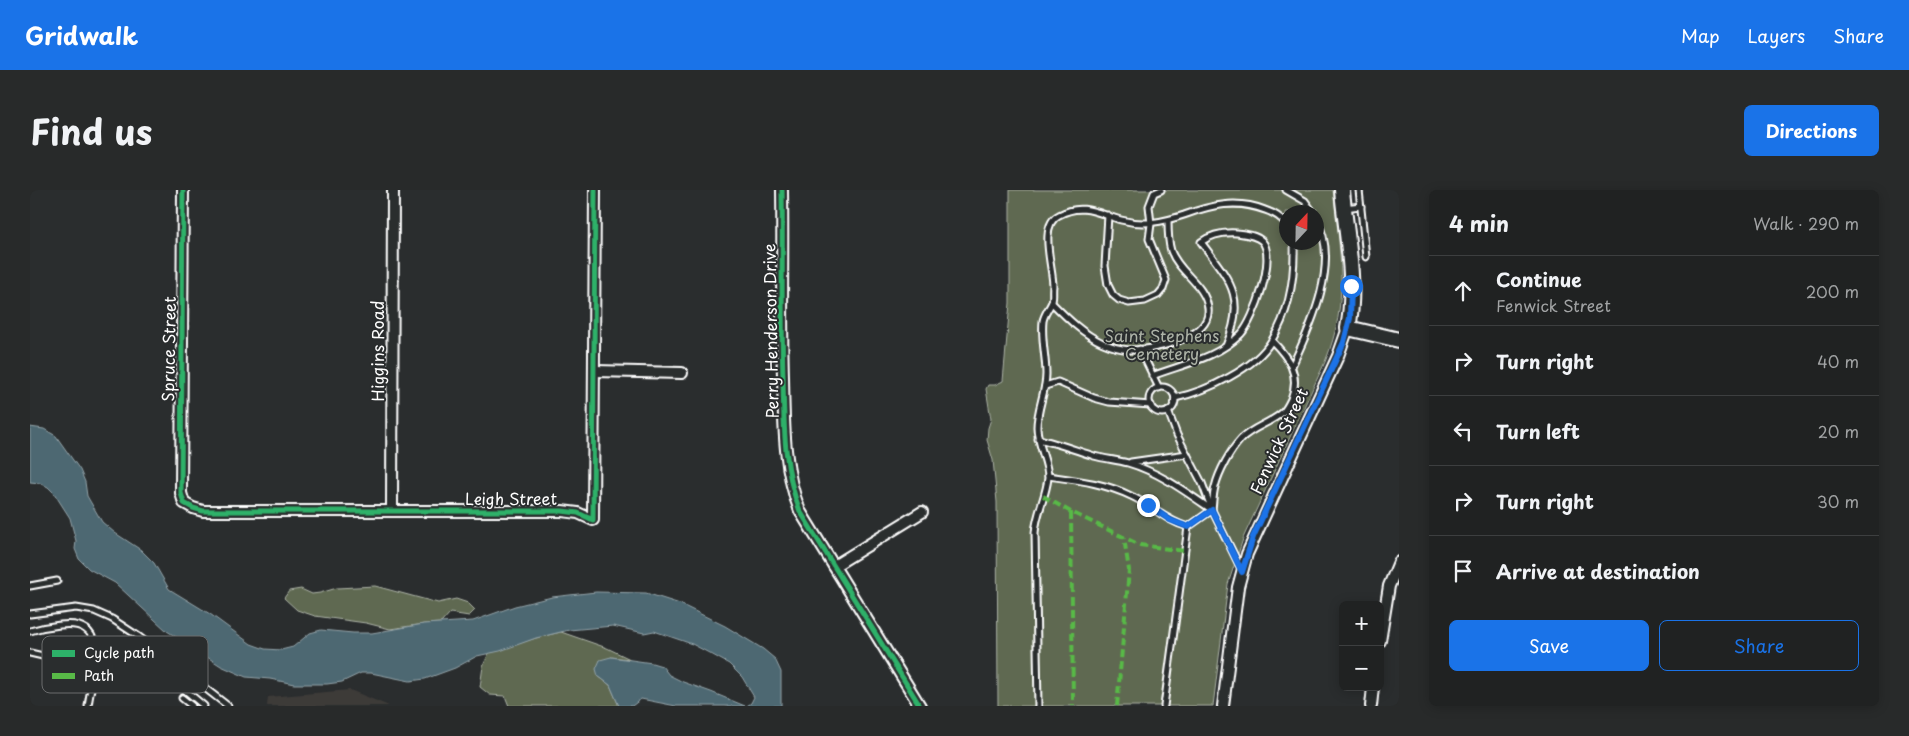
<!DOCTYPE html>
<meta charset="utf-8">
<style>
body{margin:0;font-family:"Playpen Sans",sans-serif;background:#282a2a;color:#f1f3f6}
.controls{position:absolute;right:15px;bottom:15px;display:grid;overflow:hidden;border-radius:8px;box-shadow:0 2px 12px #0003}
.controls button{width:45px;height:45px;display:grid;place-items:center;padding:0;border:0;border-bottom:1px solid #3d3f40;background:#202222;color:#f1f3f6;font:25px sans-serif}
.compass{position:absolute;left:1249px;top:15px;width:45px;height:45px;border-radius:50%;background:#202222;box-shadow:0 2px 12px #0003;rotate:22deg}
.stop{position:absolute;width:15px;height:15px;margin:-11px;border:4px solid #1a73e8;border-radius:50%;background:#fff}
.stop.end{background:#1a73e8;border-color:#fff;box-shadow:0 1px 5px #0008}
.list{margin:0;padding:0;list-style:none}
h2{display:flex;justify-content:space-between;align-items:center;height:65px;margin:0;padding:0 20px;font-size:21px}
h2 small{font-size:16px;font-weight:400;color:#a2a4a5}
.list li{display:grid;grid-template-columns:32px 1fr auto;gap:15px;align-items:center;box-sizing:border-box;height:70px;padding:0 20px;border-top:1px solid #3d3f40}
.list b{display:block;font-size:19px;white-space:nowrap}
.list p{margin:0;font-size:16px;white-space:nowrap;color:#a2a4a5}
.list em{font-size:16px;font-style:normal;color:#a2a4a5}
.actions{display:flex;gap:10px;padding:15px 20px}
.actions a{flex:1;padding:11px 0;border:1px solid #1a73e8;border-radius:8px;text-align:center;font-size:18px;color:#1a73e8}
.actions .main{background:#1a73e8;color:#fff}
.icon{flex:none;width:28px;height:28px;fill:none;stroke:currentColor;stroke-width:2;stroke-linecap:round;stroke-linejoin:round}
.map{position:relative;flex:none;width:1369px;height:516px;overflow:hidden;border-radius:8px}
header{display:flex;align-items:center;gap:30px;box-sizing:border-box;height:70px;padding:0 25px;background:#1a73e8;color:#fff}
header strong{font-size:24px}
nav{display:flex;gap:28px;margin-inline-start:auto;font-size:18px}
.intro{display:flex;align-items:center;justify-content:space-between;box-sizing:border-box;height:120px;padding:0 30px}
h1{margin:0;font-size:35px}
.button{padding:12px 22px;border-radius:8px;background:#1a73e8;color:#fff;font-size:18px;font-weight:700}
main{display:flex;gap:30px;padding:0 30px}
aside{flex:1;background:#202222;border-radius:8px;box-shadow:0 2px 12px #0003}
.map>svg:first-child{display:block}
</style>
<header>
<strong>Gridwalk</strong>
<nav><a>Map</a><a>Layers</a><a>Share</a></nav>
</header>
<div class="intro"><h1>Find us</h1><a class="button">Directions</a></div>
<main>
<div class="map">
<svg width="1369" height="516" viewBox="0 0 1369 516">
<rect width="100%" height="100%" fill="#2a2d2e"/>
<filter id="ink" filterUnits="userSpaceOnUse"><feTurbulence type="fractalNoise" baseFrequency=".02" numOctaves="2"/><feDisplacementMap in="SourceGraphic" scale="10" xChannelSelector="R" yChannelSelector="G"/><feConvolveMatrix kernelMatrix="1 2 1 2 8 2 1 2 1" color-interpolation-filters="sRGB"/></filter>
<g filter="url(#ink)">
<polygon fill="#3e3b39" points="320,500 359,516 237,516 238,507"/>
<g fill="#5e6951" stroke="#aeb4a8" fill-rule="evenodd">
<path d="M980 0H1303C1310 62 1320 112 1295 172L1214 346 1198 394 1183 516H968L967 312 963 270 957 250 958 238 961 229 956 199 958 195H965L973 191 980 113ZM1256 22H1286V52H1256Z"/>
<polygon points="345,396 408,413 426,409 438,413 445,420 439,426 420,423 411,433 394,434 360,439 336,433 285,426 267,420 254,408 259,401 271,399 282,404 290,403 307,398"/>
<polygon points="531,442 577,458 600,469 581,467 568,486 580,495 589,516 479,516 475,506 460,505 450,497 453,476 459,463 506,448"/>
</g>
<g fill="#4d6872" stroke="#94a4aa">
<polygon points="0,237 14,239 26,246 50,280 55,292 57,306 72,332 85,343 111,360 124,373 139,399 180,424 221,454 235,459 251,460 263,457 280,443 291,440 323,443 342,443 394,434 443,431 485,416 522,407 566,402 616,403 650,414 695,436 733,459 745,469 751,482 751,516 717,516 721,513 724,507 712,487 699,474 681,464 662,454 624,441 614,443 583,436 539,440 506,448 470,461 447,466 425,478 395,489 380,491 341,483 331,483 312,492 297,494 264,494 240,489 216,487 191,476 137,441 85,393 59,379 49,369 45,359 46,351 40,328 24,303 18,297 10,293 0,292"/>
<polygon points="581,467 622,473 632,476 639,485 653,492 681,502 715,516 646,516 611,509 602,516 589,516 580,495 568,486 566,479 570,470"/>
</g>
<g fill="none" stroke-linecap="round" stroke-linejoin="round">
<g stroke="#fff" stroke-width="9">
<g id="lane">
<polyline points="1256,0 1275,11 1283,22"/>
<polyline points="1329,0 1336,67"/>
<polyline points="1314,18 1331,16"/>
<polyline points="1078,25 1075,76 1078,95 1083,105 1089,110 1099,113 1115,111 1128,105 1133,99 1136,90 1119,49 1121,34 1119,16 1124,3 1131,0"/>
<path d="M1022 113C1037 128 1053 144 1073 153 1080 156 1090 159 1099 160 1121 161 1182 149 1178 118 1175 94 1149 83 1141 61 1138 51 1138 41 1138 31"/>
<polyline points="1110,159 1129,198"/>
<path d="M1262 176C1281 136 1311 71 1286 29"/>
<path d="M1122 186C1153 174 1186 169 1211 144 1224 130 1247 67 1232 51 1226 45 1215 44 1207 43 1194 42 1182 44 1171 52 1200 91 1217 107 1196 156"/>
<polyline points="1015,196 1028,192 1064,208 1079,212 1121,215"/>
<circle cx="1132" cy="210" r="13"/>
<path d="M1145 208C1177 201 1225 179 1242 150 1260 121 1265 86 1264 52"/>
<polyline points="1138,221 1147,245 1172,293 1182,320 1211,379"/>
<path d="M1008 249C1027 253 1045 260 1064 266 1075 269 1087 270 1098 273 1129 282 1156 302 1182 320"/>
<polyline points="1101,272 1157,264"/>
<path d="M1018 286C1046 290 1075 293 1101 306 1121 315 1136 331 1158 337L1182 320C1183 312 1183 304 1185 297 1189 281 1200 261 1211 249 1223 237 1241 233 1253 222 1257 218 1259 213 1261 209 1271 184 1258 167 1242 151"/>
<polyline points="0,396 27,391"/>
<polyline points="0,424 46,418 64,421 82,429 108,446 198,516"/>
<path d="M0 441C10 438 20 436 30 435 83 428 62 485 58 516"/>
<polyline points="0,463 43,473 66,467 125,479 143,490 174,516"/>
<polyline points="152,508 162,516"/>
<path d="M1008 516 1005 343C1006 324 1016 307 1018 288 1019 276 1007 253 1007 237 1007 219 1016 202 1016 184 1016 167 1011 149 1013 131 1014 125 1018 120 1021 114 1024 110 1022 101 1023 96 1023 77 1008 35 1029 25 1053 12 1069 24 1091 30 1113 36 1133 32 1154 25 1181 15 1207 9 1235 20 1244 23 1251 27 1256 34"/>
<polyline points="1134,516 1158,337"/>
</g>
</g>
<g stroke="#fff" stroke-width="14">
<g id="street">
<polyline points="153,0 151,303 154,313 163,318 173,321 532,321 548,323 563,330 565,0"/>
<path d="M752 0C753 62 751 124 753 186 754 232 753 278 770 321L890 516"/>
<polyline points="565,181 652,183"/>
<polyline points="362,321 363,0"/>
<polyline points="804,376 892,322"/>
<polyline points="1350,451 1359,396 1369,372"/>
<polyline points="1193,516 1208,397 1217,364 1308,166 1318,138"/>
<polyline points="1341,516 1343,497"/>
</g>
</g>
<g stroke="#fff" stroke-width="18">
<path id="secondary" d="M1312 0C1316 45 1327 93 1318 138L1369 150"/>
</g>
<use href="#lane" stroke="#2a2d2e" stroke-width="5"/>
<use href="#street" stroke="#2a2d2e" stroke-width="10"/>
<use href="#secondary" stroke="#2a2d2e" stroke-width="14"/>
<g stroke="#58b947" stroke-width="4" stroke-dasharray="8 4" stroke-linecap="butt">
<polyline points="1013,306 1041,322 1110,355 1154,361"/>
<polyline points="1041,322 1043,516"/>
<polyline points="1087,516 1099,380 1094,348"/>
</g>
<g stroke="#2a2d2e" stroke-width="8">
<g id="cycleway">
<polyline points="153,0 151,303 154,313 163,318 173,321 532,321 548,323 563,330 565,0"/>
<path d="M752 0C753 62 751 124 753 186 754 232 753 278 770 321L890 516"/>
</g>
</g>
<use href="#cycleway" stroke="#2db169" stroke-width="5"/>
</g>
</g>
<g fill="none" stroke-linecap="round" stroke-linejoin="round" filter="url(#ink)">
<polyline stroke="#1a73e8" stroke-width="6" points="1118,315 1140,330 1158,337 1182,320 1212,382 1223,347 1314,152 1320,128 1321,96"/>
</g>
<g text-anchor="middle" stroke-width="4" stroke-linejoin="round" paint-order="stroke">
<g font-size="16" fill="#fff" stroke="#2a2d2e">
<text transform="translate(741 141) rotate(-91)" y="6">Perry Henderson Drive</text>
<text transform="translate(139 159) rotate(-89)" y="6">Spruce Street</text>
<text transform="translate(348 161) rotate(-90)" y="6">Higgins Road</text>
<text transform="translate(1249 251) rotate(-65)" y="6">Fenwick Street</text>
<text x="481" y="315">Leigh Street</text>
</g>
<g font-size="16" fill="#aeb4a8" stroke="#2a2d2e">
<text x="1132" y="152">Saint Stephens<tspan x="1132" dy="18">Cemetery</tspan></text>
</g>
</g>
<rect x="12" y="446" width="166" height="57" rx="8" fill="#2a2d2e" stroke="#6a6c6d" stroke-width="1"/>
<rect x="22" y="460" width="23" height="7" fill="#2db169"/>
<rect x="22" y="483" width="23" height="6" fill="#58b947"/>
<g font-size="14" fill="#fff">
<text x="54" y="468">Cycle path</text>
<text x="54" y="491">Path</text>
</g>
</svg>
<div class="controls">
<button>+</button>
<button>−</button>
</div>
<svg class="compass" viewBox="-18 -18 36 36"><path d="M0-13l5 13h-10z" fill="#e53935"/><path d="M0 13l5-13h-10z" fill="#a2a4a5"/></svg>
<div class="stop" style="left:1321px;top:96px"></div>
<div class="stop end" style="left:1118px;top:315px"></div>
</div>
<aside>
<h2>4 min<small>Walk · 290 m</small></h2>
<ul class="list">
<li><svg class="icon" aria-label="ahead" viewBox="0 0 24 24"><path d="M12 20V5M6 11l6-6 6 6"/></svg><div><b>Continue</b><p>Fenwick Street</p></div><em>200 m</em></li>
<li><svg class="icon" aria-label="right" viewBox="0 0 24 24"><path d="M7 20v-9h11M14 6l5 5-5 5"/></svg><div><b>Turn right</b></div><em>40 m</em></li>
<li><svg class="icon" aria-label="left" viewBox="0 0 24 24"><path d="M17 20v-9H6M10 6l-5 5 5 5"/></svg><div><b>Turn left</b></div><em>20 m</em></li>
<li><svg class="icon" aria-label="right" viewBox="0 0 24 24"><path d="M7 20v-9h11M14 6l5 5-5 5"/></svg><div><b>Turn right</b></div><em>30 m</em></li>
<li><svg class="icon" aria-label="arrive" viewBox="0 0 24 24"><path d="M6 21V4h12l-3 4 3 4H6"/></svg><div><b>Arrive at destination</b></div></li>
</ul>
<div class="actions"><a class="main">Save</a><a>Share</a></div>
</aside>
</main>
